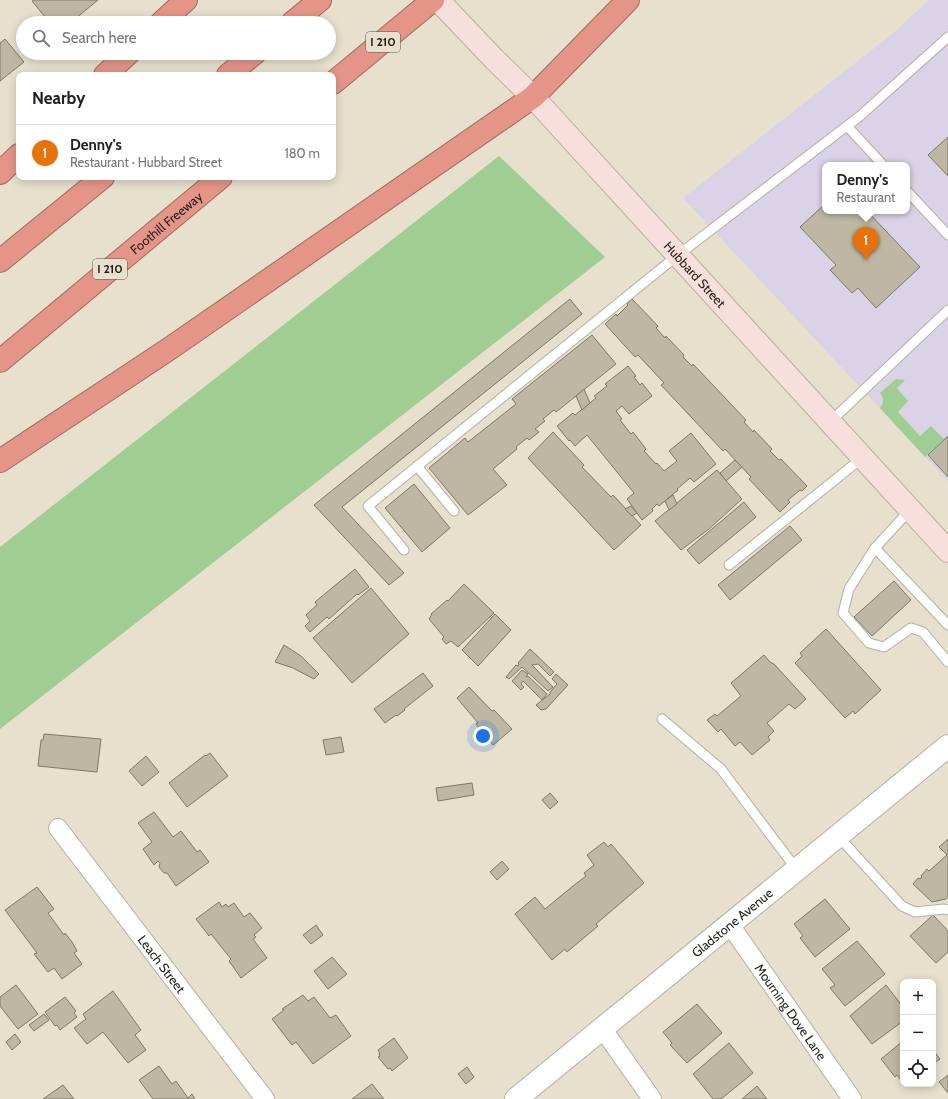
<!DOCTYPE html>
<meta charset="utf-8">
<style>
body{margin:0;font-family:Cabin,sans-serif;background:#f6f6f6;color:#222}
.controls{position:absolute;right:12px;bottom:12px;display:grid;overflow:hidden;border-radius:8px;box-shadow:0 2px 10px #0003}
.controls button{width:36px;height:36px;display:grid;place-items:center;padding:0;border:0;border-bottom:1px solid #e0e0e0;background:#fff;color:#222;font:20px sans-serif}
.you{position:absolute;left:483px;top:736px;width:14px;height:14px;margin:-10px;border:3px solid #fff;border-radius:50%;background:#1a73e8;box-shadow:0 0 0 6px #1a73e833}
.badge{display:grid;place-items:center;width:26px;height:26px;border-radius:50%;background:#111827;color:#fff;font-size:13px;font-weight:700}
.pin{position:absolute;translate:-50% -33px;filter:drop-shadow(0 1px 2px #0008)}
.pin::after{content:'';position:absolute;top:21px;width:14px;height:12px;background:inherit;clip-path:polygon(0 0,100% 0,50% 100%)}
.popup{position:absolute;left:822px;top:162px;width:88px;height:52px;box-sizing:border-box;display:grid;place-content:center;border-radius:8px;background:#fff;filter:drop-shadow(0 1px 3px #0005);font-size:13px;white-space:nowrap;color:#767676}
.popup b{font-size:15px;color:#222}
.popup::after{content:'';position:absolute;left:50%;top:100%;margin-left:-8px;border:8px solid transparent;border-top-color:#fff}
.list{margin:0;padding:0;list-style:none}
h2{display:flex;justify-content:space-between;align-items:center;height:52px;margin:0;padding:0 16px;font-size:17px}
h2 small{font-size:13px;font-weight:400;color:#767676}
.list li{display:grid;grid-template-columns:26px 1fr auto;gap:12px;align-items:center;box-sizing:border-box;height:56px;padding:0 16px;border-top:1px solid #e0e0e0}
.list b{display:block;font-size:15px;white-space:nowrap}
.list p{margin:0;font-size:13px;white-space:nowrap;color:#767676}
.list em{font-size:13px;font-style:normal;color:#767676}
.icon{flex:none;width:22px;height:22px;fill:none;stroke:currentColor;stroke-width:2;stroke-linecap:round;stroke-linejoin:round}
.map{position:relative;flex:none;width:948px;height:1099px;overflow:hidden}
.search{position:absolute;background:#fff;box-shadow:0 2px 10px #0003;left:16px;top:16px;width:320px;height:44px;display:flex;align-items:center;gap:10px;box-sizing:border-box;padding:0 14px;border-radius:22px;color:#767676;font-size:15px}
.panel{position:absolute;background:#fff;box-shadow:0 2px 10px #0003;left:16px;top:72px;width:320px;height:108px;border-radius:8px}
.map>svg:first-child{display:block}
</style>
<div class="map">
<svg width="948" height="1099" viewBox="0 0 948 1099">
<rect width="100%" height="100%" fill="#e6e0cc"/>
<path fill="#dad2e7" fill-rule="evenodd" d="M929 0H948V481L683 198 891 35ZM825 165H907V211H825Z"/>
<g fill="#a0cd91">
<polygon points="499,156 605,257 0,729 0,547"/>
<path d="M896 379 905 380 897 388 908 401 898 412 920 436 931 426 944 439 925 457 880 408C884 403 884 398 880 393Z"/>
</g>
<g fill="#bdb7a3" stroke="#7e7866">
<polygon points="34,0 98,0 70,23 50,23 32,1"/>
<polygon points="5,39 24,62 0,81 0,43"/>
<polygon points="948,137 948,176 928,155"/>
<polygon points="825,204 825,211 867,211 920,267 876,308 858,288 852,293 830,270 836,265 800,227"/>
<polygon points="570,299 582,314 342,507 404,573 389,585 314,505"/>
<polygon points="632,299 658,326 656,328 665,338 666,336 684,355 683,357 692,366 693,364 746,420 744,422 753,432 754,430 772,449 770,451 779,460 781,459 807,486 802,491 800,490 788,500 790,502 780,512 749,479 751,477 725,449 723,451 661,385 664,383 638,355 635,357 605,324 616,314 617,316 628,305 627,304"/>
<polygon points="592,335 616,364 556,412 554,410 543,419 545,421 535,429 539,432 529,440 527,438 516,447 517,449 493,469 507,485 468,515 429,468 465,438 468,442 516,404 512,399"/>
<polygon points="628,366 636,376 634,377 640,385 642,383 652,396 629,414 622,406 616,411 622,419 620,420 631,434 633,432 646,449 644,451 656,464 657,463 664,471 677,461 669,451 691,433 716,464 694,482 690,478 677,489 678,490 659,506 657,504 652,509 653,511 642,520 627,499 634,493 587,435 575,446 570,440 569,441 557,426 573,413 575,415 596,398 594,396 607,386 605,384"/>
<polygon points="584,389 590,403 582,410 576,396"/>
<polygon points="553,432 584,465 582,467 611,497 613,495 641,525 614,550 528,458"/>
<polygon points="948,436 948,477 928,455"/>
<polygon points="735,460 742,467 726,481 720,473"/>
<polygon points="717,470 742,499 709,529 681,550 655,521"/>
<polygon points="414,484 450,528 422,552 385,508"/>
<polygon points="673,495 677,504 669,510 665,501"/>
<polygon points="744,502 756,517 699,564 687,550"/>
<polygon points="631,506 637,513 632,516 625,509"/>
<polygon points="790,526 802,540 730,600 718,585"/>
<polygon points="355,569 369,587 358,595 357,594 329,619 327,617 310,632 305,626 310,621 306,615 317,605 315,602"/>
<polygon points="894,581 911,600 872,636 854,617"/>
<polygon points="464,584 494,613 458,647 451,641 446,644 442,639 444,637 429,619 432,614 431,614 447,600 448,601"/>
<polygon points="371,588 409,634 352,683 313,638"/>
<polygon points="495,614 511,630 478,666 462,650"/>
<polygon points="826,629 881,690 855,714 853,711 845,718 795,663 802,656 800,653"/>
<polygon points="284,645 301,656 319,674 314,679 293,668 275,662"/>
<polygon points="530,649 554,672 550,676 538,664 532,665 553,687 548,691 522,667 509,679 506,677 516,665 518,666 519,664 518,663"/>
<polygon points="764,655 770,662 774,664 806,699 795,709 789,704 767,723 774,731 768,737 770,740 752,755 740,742 735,746 721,729 718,732 707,720 715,714 717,716 741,696 731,683"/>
<polygon points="522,670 528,674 526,677 528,676 547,694 542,700 523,681 521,684 524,687 521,690 512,681"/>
<polygon points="423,673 433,686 404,709 405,710 397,716 396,715 385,723 374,709"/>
<polygon points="556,674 568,685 546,709 541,710 536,705 550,694 550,692 557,684 552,679"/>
<polygon points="469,687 492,711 494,710 512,729 493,745 476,724 478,723 457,698"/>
<polygon points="44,734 101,739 97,772 38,766 41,740 43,740"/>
<polygon points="341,737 344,752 326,755 323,740"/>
<polygon points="210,753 228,776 187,807 169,783 205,755 206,756"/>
<polygon points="146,756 159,772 142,786 129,771"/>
<polygon points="472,783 474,795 438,801 436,788"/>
<polygon points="550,793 558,802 550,809 542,800"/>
<polygon points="154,812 173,837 181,831 197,852 200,850 209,862 176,886 167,873 164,873 159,867 160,863 158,861 154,865 143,849 152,842 138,823"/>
<polygon points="948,839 948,896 946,899 932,902 913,884 918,878 920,879 922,877 921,876 927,869 929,871 947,855 939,847"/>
<polygon points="604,842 608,847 611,844 644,883 596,924 598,926 567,952 565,949 552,960 515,914 535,897 545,909 573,886 586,876 584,873 594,865 587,855"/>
<polygon points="502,861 509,869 497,880 490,872"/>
<polygon points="37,887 54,909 48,913 64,935 65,933 72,942 77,951 74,953 82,964 62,979 54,968 48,972 34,954 37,953 5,910"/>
<polygon points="825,899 850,929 815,957 800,938 803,936 794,924"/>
<polygon points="219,902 222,907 226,904 228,907 234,903 244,917 250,913 262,928 254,935 256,937 253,939 267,958 241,978 229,961 231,959 211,934 209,936 196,919"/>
<polygon points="933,915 948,931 948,952 936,963 910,936"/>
<polygon points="316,925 323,935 311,944 303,935"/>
<polygon points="857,941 885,974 845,1006 830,988 835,985 822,969"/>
<polygon points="332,957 347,974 328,989 314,971"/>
<polygon points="16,985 38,1014 18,1029 0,1006 0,997"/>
<polygon points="886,985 903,1007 903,1021 872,1044 850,1016"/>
<polygon points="113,991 141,1030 135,1035 146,1050 128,1063 103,1032 87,1044 74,1028 86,1019 83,1014"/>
<polygon points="303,995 308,1001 314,997 330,1018 336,1015 351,1036 313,1064 296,1042 292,1045 272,1019 284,1010 282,1009"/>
<polygon points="65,997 76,1011 74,1013 77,1017 60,1030 57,1025 55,1026 45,1012"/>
<polygon points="697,1004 722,1033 687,1063 670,1045 672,1043 663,1032"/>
<polygon points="44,1014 49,1020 34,1031 29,1025"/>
<polygon points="15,1034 21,1042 12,1050 6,1042"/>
<polygon points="394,1038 408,1058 392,1071 390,1068 388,1069 378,1057 380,1056 379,1054 380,1054 378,1050"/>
<polygon points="903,1041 903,1083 897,1075 895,1077 881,1059"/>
<polygon points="729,1043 753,1073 721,1099 713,1099 693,1074"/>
<polygon points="933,1050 940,1059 933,1064"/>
<polygon points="159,1066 172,1084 176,1081 188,1098 192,1094 195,1099 153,1099 139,1080"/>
<polygon points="467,1067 474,1077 466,1084 458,1074"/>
<polygon points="948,1075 948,1093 939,1082"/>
<polygon points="372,1084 384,1099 352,1099"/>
<polygon points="63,1085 74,1099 43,1099"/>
<polygon points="757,1086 767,1099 742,1099"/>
</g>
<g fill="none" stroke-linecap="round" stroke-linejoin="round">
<g stroke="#b6b09d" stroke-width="11">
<g id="service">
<polyline points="847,126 883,165"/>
<polyline points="907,191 948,235"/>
<polyline points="830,422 948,310"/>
<polyline points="417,466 454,511"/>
<polyline points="910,510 875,548 849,589 843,613 869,643 884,647 911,628 923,632 948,662"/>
<polyline points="875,548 948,625"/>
<polyline points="404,550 368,506 678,255 860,116 948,37"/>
<polyline points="729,565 862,458"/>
<polyline points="662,719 721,769 797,870"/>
<polyline points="838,836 902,906 915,912 944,909 948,910"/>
</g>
</g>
<g stroke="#b6b09d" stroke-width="20">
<g id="minor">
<path id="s1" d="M58 828 265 1099"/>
<path id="s2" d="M730 925 852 1099"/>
<polyline points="602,1028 652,1099"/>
</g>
</g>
<g stroke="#b6b09d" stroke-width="24">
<g id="tertiary">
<path id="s3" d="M516 1099 948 746"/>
</g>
</g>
<g stroke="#b6b09d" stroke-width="24">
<g id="secondary">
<path id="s4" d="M438 0 494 59 533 97 948 551"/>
</g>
</g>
<g stroke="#9f6b60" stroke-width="24">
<g id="motorway">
<polyline points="161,23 186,0"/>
<polyline points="292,23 320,0"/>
<polyline points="105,75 129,53"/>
<polyline points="228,75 255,53"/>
<polyline points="333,83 433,0"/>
<polyline points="0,173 19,155"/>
<polyline points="0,261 103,177"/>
<path id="s5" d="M0 361 221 177"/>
<polyline points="0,461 169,349 533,97 628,0"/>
</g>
</g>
<use href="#service" stroke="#fff" stroke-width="9"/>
<use href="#minor" stroke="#fff" stroke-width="18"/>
<use href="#tertiary" stroke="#fff" stroke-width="22"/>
<use href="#secondary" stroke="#f7dfdb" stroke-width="22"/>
<use href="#motorway" stroke="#e49588" stroke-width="22"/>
</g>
<g text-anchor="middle" stroke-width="4" stroke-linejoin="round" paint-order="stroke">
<g fill="#e6e0cc" stroke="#5b584d" stroke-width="1">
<rect x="366" y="32" width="34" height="20" rx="3"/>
<rect x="93" y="259" width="34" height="20" rx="3"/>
</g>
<g font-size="12" font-weight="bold" fill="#201e16">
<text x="383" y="46">I 210</text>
<text x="110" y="273">I 210</text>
</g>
<g font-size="13" fill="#201e16" stroke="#e6e0cc">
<text dy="5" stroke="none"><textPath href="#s5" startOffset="216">Foothill Freeway</textPath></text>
<text dy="5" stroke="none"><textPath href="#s4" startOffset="376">Hubbard Street</textPath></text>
<text dy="5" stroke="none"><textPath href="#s3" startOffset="279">Gladstone Avenue</textPath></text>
<text dy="5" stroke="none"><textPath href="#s1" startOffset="171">Leach Street</textPath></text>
<text dy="5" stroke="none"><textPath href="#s2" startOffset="106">Mourning Dove Lane</textPath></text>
</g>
</g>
</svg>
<div class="controls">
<button>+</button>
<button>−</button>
<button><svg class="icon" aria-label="locate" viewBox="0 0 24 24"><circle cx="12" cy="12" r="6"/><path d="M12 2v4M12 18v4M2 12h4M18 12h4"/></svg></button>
</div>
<div class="you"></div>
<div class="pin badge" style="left:866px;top:260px;background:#e8710a">1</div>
<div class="popup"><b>Denny's</b>Restaurant</div>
<div class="search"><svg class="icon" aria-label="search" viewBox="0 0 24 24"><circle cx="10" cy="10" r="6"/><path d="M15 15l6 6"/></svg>Search here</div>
<section class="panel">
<h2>Nearby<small></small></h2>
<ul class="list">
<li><span class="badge" style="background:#e8710a">1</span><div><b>Denny's</b><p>Restaurant · Hubbard Street</p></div><em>180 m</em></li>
</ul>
</section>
</div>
